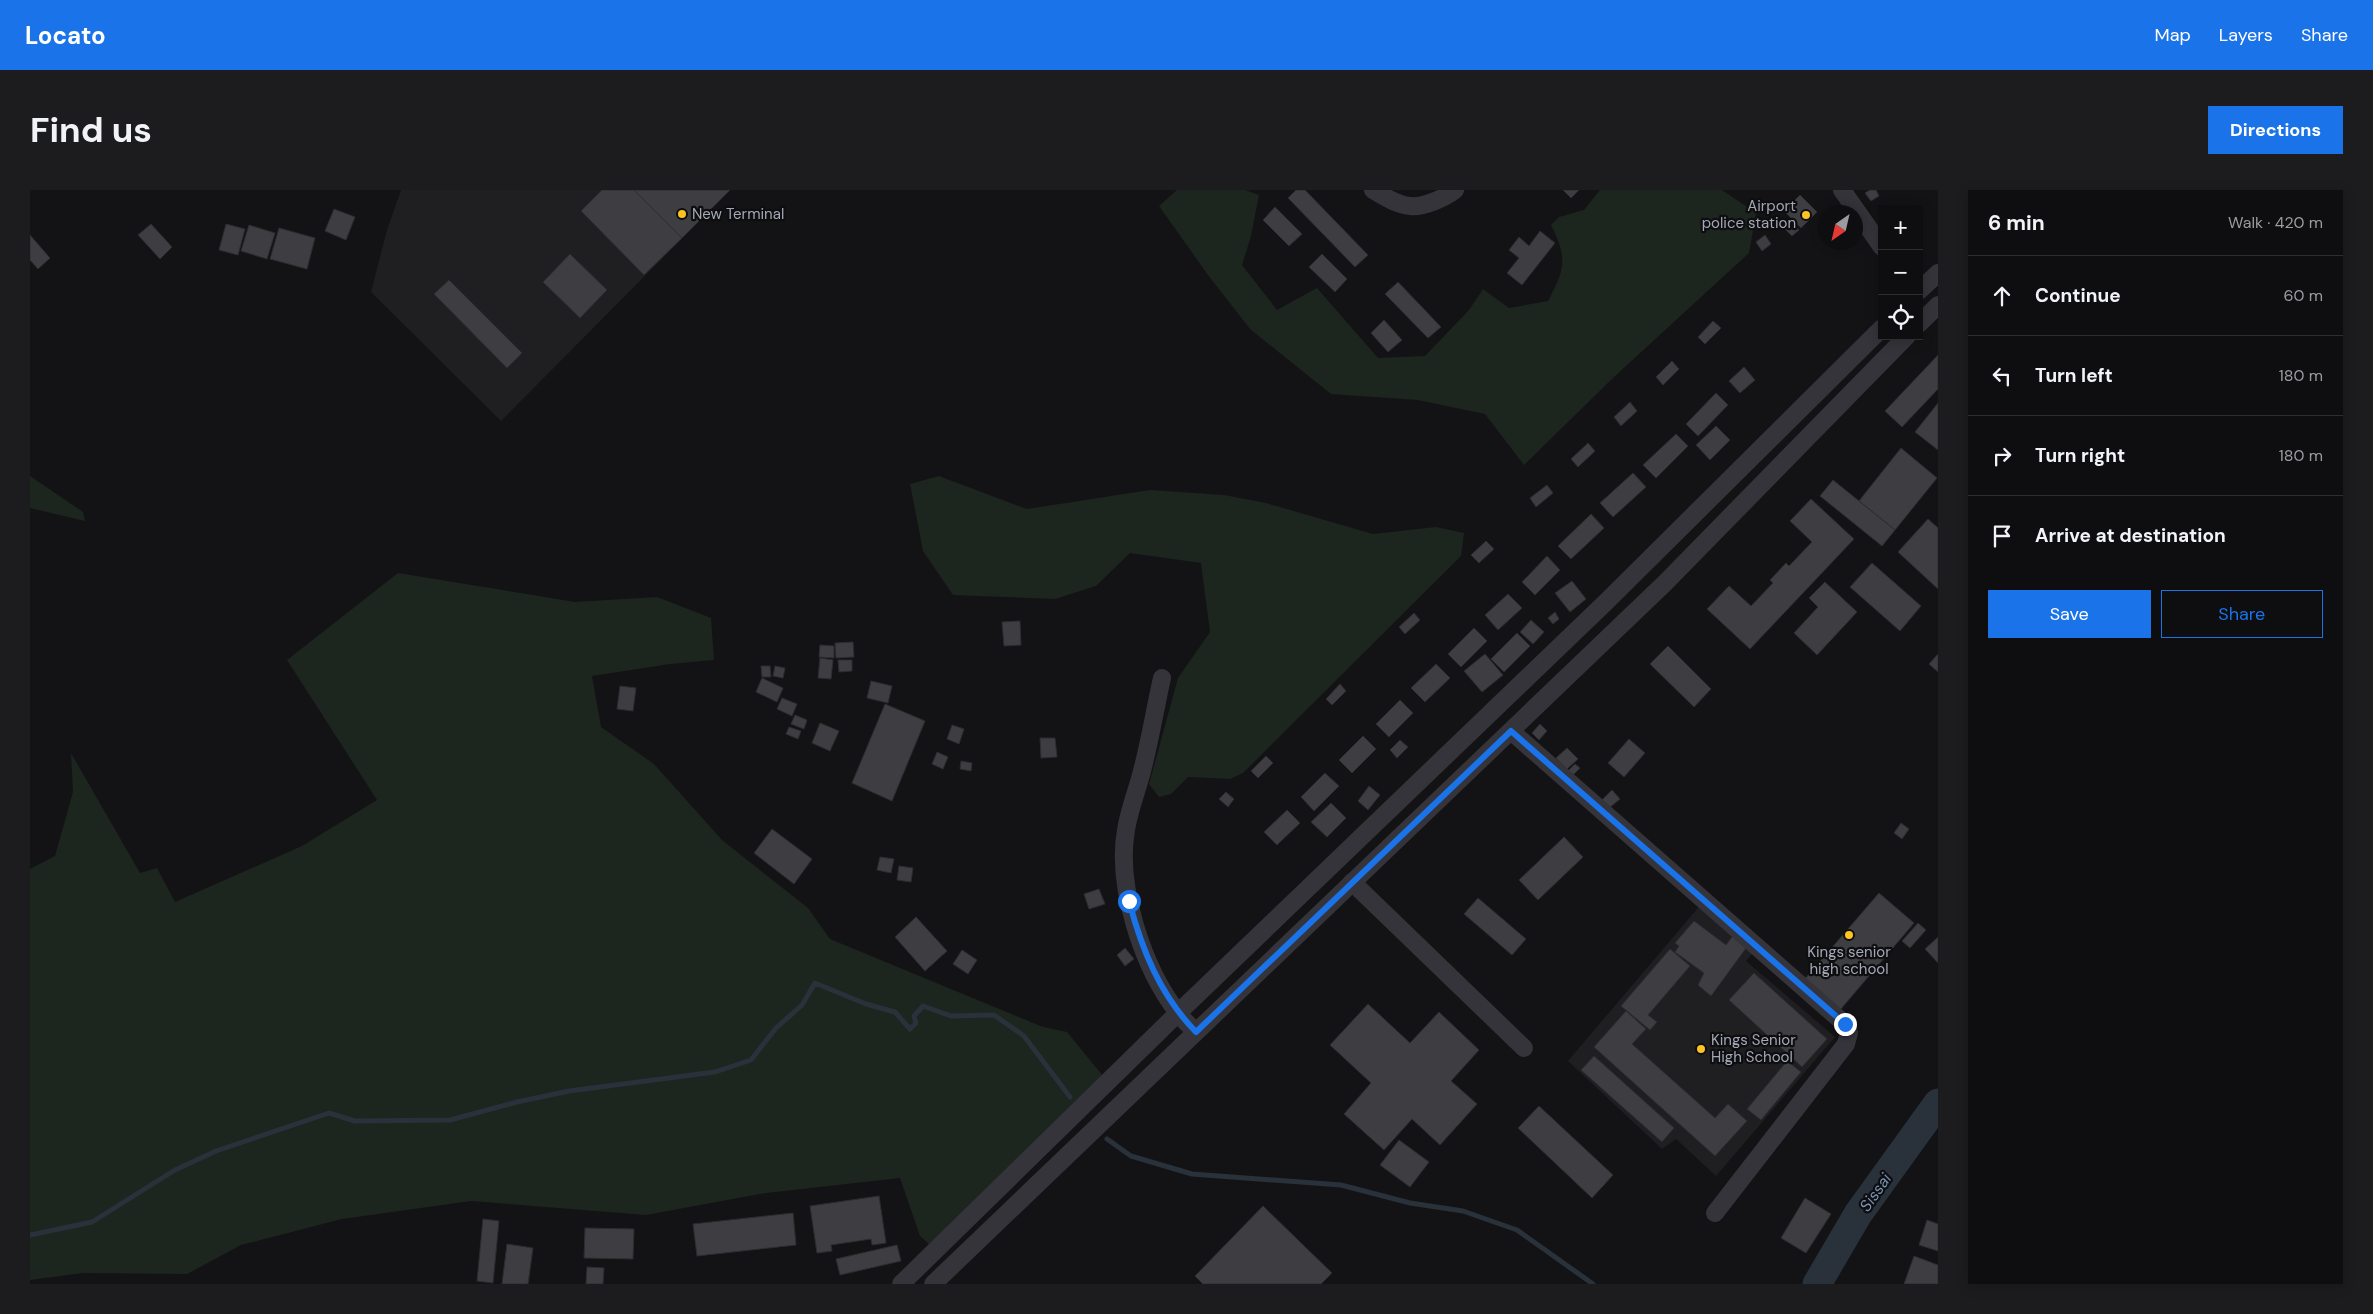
<!DOCTYPE html>
<meta charset="utf-8">
<style>
body{margin:0;font-family:"DM Sans",sans-serif;background:#1c1c1e;color:#f1f3f6}
.controls{position:absolute;right:15px;top:15px;display:grid;overflow:hidden;border-radius:0px;box-shadow:0 2px 12px #0003}
.controls button{width:45px;height:45px;display:grid;place-items:center;padding:0;border:0;border-bottom:1px solid #2e2e30;background:#0e0e10;color:#f1f3f6;font:25px sans-serif}
.compass{position:absolute;left:1788px;top:15px;width:45px;height:45px;border-radius:50%;background:#0e0e10;box-shadow:0 2px 12px #0003;rotate:214deg}
.stop{position:absolute;width:15px;height:15px;margin:-11px;border:4px solid #1a73e8;border-radius:50%;background:#fff}
.stop.end{background:#1a73e8;border-color:#fff;box-shadow:0 1px 5px #0008}
.list{margin:0;padding:0;list-style:none}
h2{display:flex;justify-content:space-between;align-items:center;height:65px;margin:0;padding:0 20px;font-size:21px}
h2 small{font-size:16px;font-weight:400;color:#9b9c9f}
.list li{display:grid;grid-template-columns:32px 1fr auto;gap:15px;align-items:center;box-sizing:border-box;height:80px;padding:0 20px;border-top:1px solid #2e2e30}
.list b{display:block;font-size:19px;white-space:nowrap}
.list em{font-size:16px;font-style:normal;color:#9b9c9f}
.actions{display:flex;gap:10px;padding:15px 20px}
.actions a{flex:1;padding:11px 0;border:1px solid #1a73e8;border-radius:0px;text-align:center;font-size:18px;color:#1a73e8}
.actions .main{background:#1a73e8;color:#fff}
.icon{flex:none;width:28px;height:28px;fill:none;stroke:currentColor;stroke-width:2;stroke-linecap:round;stroke-linejoin:round}
.map{position:relative;flex:none;width:1908px;height:1094px;overflow:hidden;border-radius:0px}
header{display:flex;align-items:center;gap:30px;box-sizing:border-box;height:70px;padding:0 25px;background:#1a73e8;color:#fff}
header strong{font-size:24px}
nav{display:flex;gap:28px;margin-inline-start:auto;font-size:18px}
.intro{display:flex;align-items:center;justify-content:space-between;box-sizing:border-box;height:120px;padding:0 30px}
h1{margin:0;font-size:35px}
.button{padding:12px 22px;border-radius:0px;background:#1a73e8;color:#fff;font-size:18px;font-weight:700}
main{display:flex;gap:30px;padding:0 30px}
aside{flex:1;background:#0e0e10;border-radius:0px;box-shadow:0 2px 12px #0003}
.map>svg:first-child{display:block}
</style>
<header>
<strong>Locato</strong>
<nav><a>Map</a><a>Layers</a><a>Share</a></nav>
</header>
<div class="intro"><h1>Find us</h1><a class="button">Directions</a></div>
<main>
<div class="map">
<svg width="1908" height="1094" viewBox="0 0 1908 1094">
<rect width="100%" height="100%" fill="#131315"/>
<g fill="#1f1f22">
<polygon points="371,0 700,0 471,231 341,102 357,40"/>
<polygon points="1673,712 1727,758 1716,771 1805,847 1686,986 1646,949 1632,959 1538,871"/>
</g>
<g fill="#1d251f">
<path d="M1147 0H1215L1229 5 1221 46 1212 75 1247 120 1287 98 1348 168 1395 166 1439 120 1453 99 1479 118 1518 111C1535 79 1538 69 1521 35L1529 27 1554 20 1570 0H1692L1726 23 1719 63 1584 187 1494 275 1455 224 1388 210 1301 204 1220 139 1178 85 1129 16Z"/>
<polygon points="0,286 53,322 55,331 0,318"/>
<polygon points="909,286 997,319 1120,300 1194,305 1236,313 1343,344 1406,337 1434,343 1431,366 1213,583 1200,589 1158,587 1141,604 1129,607 1119,594 1148,488 1180,442 1171,373 1100,363 1066,396 1025,409 923,405 893,361 880,294"/>
<polygon points="368,383 545,412 627,407 681,428 684,470 640,474 562,486 571,537 624,574 692,650 778,718 800,749 1013,837 1037,842 1073,886 900,1055 890,1046 870,988 736,1003 616,1025 441,1011 312,1029 211,1055 157,1084 53,1083 0,1090 0,679 25,666 43,602 41,563 110,683 127,678 145,712 272,656 347,610 257,470"/>
</g>
<g fill="none" stroke-linecap="round" stroke-linejoin="round">
<g stroke="#29313a" stroke-width="5">
<polyline points="1077,949 1101,966 1162,984 1311,995 1380,1013 1433,1021 1487,1040 1563,1094"/>
<polyline points="0,1045 62,1032 145,980 186,961 299,923 325,931 420,930 487,912 539,901 685,882 721,870 746,838 772,815 785,793 836,814 865,822 880,839 886,833 884,826 893,816 921,826 964,825 994,846 1040,907"/>
</g>
<polyline stroke="#29313a" stroke-width="29" points="1787,1094 1828,1024 1908,913"/>
</g>
<g fill="#3d3d42" stroke="#2d2d31">
<polygon points="572,0 604,0 652,48 614,85 551,21"/>
<polygon points="604,0 700,0 652,48"/>
<polygon points="1266,0 1275,0 1338,65 1325,77 1258,8"/>
<polygon points="1533,0 1549,0 1541,8"/>
<polygon points="1840,0 1846,0 1849,6 1841,11 1835,3"/>
<polygon points="1770,5 1787,22 1771,38 1754,21"/>
<polygon points="1245,17 1272,44 1259,56 1233,30"/>
<polygon points="304,19 325,27 316,50 295,41"/>
<polygon points="1760,30 1769,40 1762,46 1753,37"/>
<polygon points="121,34 142,57 130,69 108,45"/>
<polygon points="196,34 215,39 208,65 189,60"/>
<polygon points="219,35 245,43 237,69 211,61"/>
<polygon points="249,38 285,48 277,79 240,69"/>
<polygon points="1510,41 1525,53 1492,95 1477,83 1489,68 1479,60 1489,47 1499,56"/>
<polygon points="0,45 20,68 8,79 0,70"/>
<polygon points="1735,45 1741,54 1732,61 1726,52"/>
<polygon points="540,64 577,100 550,128 513,92"/>
<polygon points="1292,64 1317,89 1305,102 1279,77"/>
<polygon points="419,90 492,163 477,178 404,104"/>
<polygon points="1368,92 1411,137 1398,148 1355,104"/>
<polygon points="1354,130 1372,150 1358,162 1341,143"/>
<polygon points="1683,131 1691,138 1675,154 1668,147"/>
<polygon points="1908,165 1908,199 1872,237 1855,221"/>
<polygon points="1642,171 1649,179 1633,195 1626,187"/>
<polygon points="1714,177 1725,190 1710,203 1699,191"/>
<polygon points="1686,203 1698,215 1668,246 1656,234"/>
<polygon points="1600,212 1607,221 1591,236 1584,227"/>
<polygon points="1908,213 1908,260 1885,242"/>
<polygon points="1686,236 1700,250 1680,270 1666,255"/>
<polygon points="1646,244 1658,256 1626,288 1613,275"/>
<polygon points="1558,253 1565,261 1548,277 1541,269"/>
<polygon points="1871,258 1907,288 1865,340 1829,311"/>
<polygon points="1603,283 1616,297 1583,327 1570,313"/>
<polygon points="1803,290 1865,340 1852,356 1790,306"/>
<polygon points="1517,295 1523,303 1506,317 1500,308"/>
<polygon points="1781,309 1824,349 1720,459 1677,419 1699,396 1721,416 1743,393 1740,390 1756,373 1759,376 1782,352 1760,331"/>
<polygon points="1561,324 1574,338 1541,369 1528,356"/>
<polygon points="1898,329 1908,338 1908,399 1868,362"/>
<polygon points="1456,351 1464,359 1449,373 1441,365"/>
<polygon points="1517,366 1530,380 1505,405 1492,392"/>
<polygon points="1842,373 1891,416 1870,441 1820,397"/>
<polygon points="1542,391 1556,409 1540,422 1525,403"/>
<polygon points="1795,392 1827,422 1787,465 1764,443 1788,417 1779,408"/>
<polygon points="1478,404 1492,418 1468,440 1455,425"/>
<polygon points="1525,422 1529,429 1523,434 1518,428"/>
<polygon points="1384,423 1390,430 1375,444 1369,437"/>
<polygon points="1501,430 1514,442 1503,454 1490,442"/>
<polygon points="990,431 991,455 974,456 972,432"/>
<polygon points="1444,438 1457,451 1431,477 1418,464"/>
<polygon points="1487,443 1500,456 1474,482 1461,469"/>
<polygon points="823,452 824,467 806,468 805,453"/>
<polygon points="790,455 804,456 804,468 789,467"/>
<polygon points="1638,456 1681,499 1664,517 1620,474"/>
<polygon points="1455,464 1473,485 1452,502 1434,481"/>
<polygon points="1908,464 1908,482 1899,474"/>
<polygon points="790,468 803,470 801,489 788,488"/>
<polygon points="808,470 822,470 822,481 809,482"/>
<polygon points="1406,474 1420,488 1395,512 1381,498"/>
<polygon points="731,476 740,476 741,487 732,487"/>
<polygon points="745,476 755,478 753,488 743,486"/>
<polygon points="732,488 753,498 747,512 726,502"/>
<polygon points="841,491 862,496 858,513 837,508"/>
<polygon points="1310,494 1316,501 1302,515 1296,509"/>
<polygon points="590,496 606,498 603,521 587,519"/>
<polygon points="752,508 767,514 762,526 747,519"/>
<polygon points="1370,510 1383,523 1359,547 1346,534"/>
<polygon points="855,514 895,531 862,611 822,593"/>
<polygon points="765,525 777,530 774,539 761,534"/>
<polygon points="790,533 809,541 800,561 782,553"/>
<polygon points="1510,534 1517,541 1509,550 1502,543"/>
<polygon points="922,535 934,539 929,554 917,549"/>
<polygon points="759,537 771,541 768,549 756,544"/>
<polygon points="1333,546 1346,559 1322,583 1309,570"/>
<polygon points="1010,548 1025,548 1027,567 1011,568"/>
<polygon points="1599,549 1615,563 1594,587 1578,573"/>
<polygon points="1370,550 1378,557 1367,568 1360,560"/>
<polygon points="1537,558 1548,569 1537,579 1526,568"/>
<polygon points="907,562 918,567 913,579 902,574"/>
<polygon points="1236,566 1243,573 1228,588 1221,581"/>
<polygon points="931,571 942,573 941,581 930,579"/>
<polygon points="1545,574 1550,578 1543,585 1538,581"/>
<polygon points="1295,583 1309,596 1284,621 1271,607"/>
<polygon points="1339,596 1350,605 1338,620 1328,611"/>
<polygon points="1582,600 1590,609 1579,618 1572,610"/>
<polygon points="1196,602 1204,609 1198,617 1189,609"/>
<polygon points="1301,613 1316,628 1297,647 1281,632"/>
<polygon points="1257,620 1270,633 1247,655 1234,642"/>
<polygon points="1871,633 1879,639 1872,649 1864,643"/>
<polygon points="742,639 782,669 764,694 724,663"/>
<polygon points="1534,647 1553,667 1508,710 1489,690"/>
<polygon points="850,667 864,669 861,683 847,680"/>
<polygon points="869,676 883,678 881,692 867,690"/>
<polygon points="1069,699 1075,714 1059,719 1054,704"/>
<polygon points="1849,703 1884,733 1810,820 1774,790"/>
<polygon points="1448,708 1496,749 1482,765 1434,724"/>
<polygon points="886,727 917,761 895,781 865,747"/>
<polygon points="1664,731 1696,755 1705,743 1719,754 1681,806 1668,795 1674,783 1645,762 1649,756 1645,753"/>
<polygon points="1888,733 1896,740 1880,758 1872,751"/>
<polygon points="1908,747 1908,773 1895,759"/>
<polygon points="1095,758 1104,769 1095,776 1087,765"/>
<polygon points="1640,759 1660,776 1618,825 1627,832 1620,840 1591,816"/>
<polygon points="932,760 947,770 938,784 923,774"/>
<polygon points="1724,783 1797,849 1772,877 1699,810"/>
<polygon points="1338,814 1380,853 1409,822 1449,860 1421,891 1447,914 1410,955 1382,929 1354,960 1314,924 1341,893 1300,855"/>
<polygon points="1596,821 1616,839 1602,854 1685,928 1698,914 1717,931 1685,966 1564,857"/>
<polygon points="1564,866 1644,938 1632,952 1551,880"/>
<polygon points="1757,871 1771,882 1731,930 1717,919"/>
<polygon points="1509,916 1583,985 1562,1008 1488,938"/>
<polygon points="1369,950 1399,972 1380,997 1350,975"/>
<polygon points="849,1006 856,1053 842,1055 841,1049 801,1055 802,1061 787,1063 780,1016"/>
<polygon points="1775,1008 1801,1024 1776,1063 1751,1048"/>
<polygon points="1233,1016 1302,1083 1291,1094 1173,1094 1165,1086"/>
<polygon points="763,1023 766,1055 667,1066 663,1034"/>
<polygon points="453,1029 469,1031 463,1093 447,1091"/>
<polygon points="1897,1030 1908,1034 1908,1061 1889,1055"/>
<polygon points="555,1038 604,1039 603,1069 554,1068"/>
<polygon points="477,1054 503,1058 498,1094 472,1094"/>
<polygon points="867,1055 871,1071 810,1085 806,1069"/>
<polygon points="1884,1066 1908,1075 1908,1094 1874,1094"/>
<polygon points="557,1077 574,1078 573,1094 556,1094"/>
</g>
<g fill="none" stroke-linecap="round" stroke-linejoin="round">
<g stroke="#34343a" stroke-width="18">
<path d="M1343 0C1353 6 1367 15 1380 16 1392 18 1415 8 1425 0"/>
<polyline points="1812,0 1852,57"/>
<polyline points="1889,101 1908,83"/>
<polyline points="1889,134 1908,115"/>
<path d="M1132 488C1125 519 1120 551 1112 581 1107 601 1099 620 1096 640 1086 697 1113 778 1148 823 1153 830 1160 836 1166 842"/>
<polyline points="1481,541 1815,834 1819,843 1816,854 1685,1023"/>
<polyline points="1322,692 1494,858"/>
<polyline points="871,1094 1148,823 1577,411 1852,138"/>
<polyline points="903,1094 1635,393 1877,146"/>
</g>
</g>
<g fill="none" stroke-linecap="round" stroke-linejoin="round">
<path stroke="#1a73e8" stroke-width="6" d="M1099 711C1112 760 1130 805 1166 842L1481 541 1815 834"/>
</g>
<g fill="#fdc323" stroke="#0e0e10" stroke-width="2">
<circle cx="652" cy="24" r="5"/>
<circle cx="1776" cy="25" r="5"/>
<circle cx="1819" cy="745" r="5"/>
<circle cx="1671" cy="859" r="5"/>
</g>
<g text-anchor="middle" stroke-width="4.5" stroke-linejoin="round" paint-order="stroke">
<g font-size="15" fill="#a4a8b6" stroke="#0e0e10" text-anchor="start">
<text x="1766" y="21" text-anchor="end">Airport<tspan x="1766" dy="17">police station</tspan></text>
<text x="662" y="29">New Terminal</text>
<text x="1819" y="767" text-anchor="middle">Kings senior<tspan x="1819" dy="17">high school</tspan></text>
<text x="1681" y="855">Kings Senior<tspan x="1681" dy="17">High School</tspan></text>
</g>
<g font-size="16" font-style="italic" fill="#7894b4" stroke="#0e0e10">
<text transform="translate(1845 1002) rotate(-55)" y="6">Sissai</text>
</g>
</g>
</svg>
<div class="controls">
<button>+</button>
<button>−</button>
<button><svg class="icon" aria-label="locate" viewBox="0 0 24 24"><circle cx="12" cy="12" r="6"/><path d="M12 2v4M12 18v4M2 12h4M18 12h4"/></svg></button>
</div>
<svg class="compass" viewBox="-18 -18 36 36"><path d="M0-13l5 13h-10z" fill="#e53935"/><path d="M0 13l5-13h-10z" fill="#9b9c9f"/></svg>
<div class="stop" style="left:1099px;top:711px"></div>
<div class="stop end" style="left:1815px;top:834px"></div>
</div>
<aside>
<h2>6 min<small>Walk · 420 m</small></h2>
<ul class="list">
<li><svg class="icon" aria-label="ahead" viewBox="0 0 24 24"><path d="M12 20V5M6 11l6-6 6 6"/></svg><div><b>Continue</b></div><em>60 m</em></li>
<li><svg class="icon" aria-label="left" viewBox="0 0 24 24"><path d="M17 20v-9H6M10 6l-5 5 5 5"/></svg><div><b>Turn left</b></div><em>180 m</em></li>
<li><svg class="icon" aria-label="right" viewBox="0 0 24 24"><path d="M7 20v-9h11M14 6l5 5-5 5"/></svg><div><b>Turn right</b></div><em>180 m</em></li>
<li><svg class="icon" aria-label="arrive" viewBox="0 0 24 24"><path d="M6 21V4h12l-3 4 3 4H6"/></svg><div><b>Arrive at destination</b></div></li>
</ul>
<div class="actions"><a class="main">Save</a><a>Share</a></div>
</aside>
</main>
